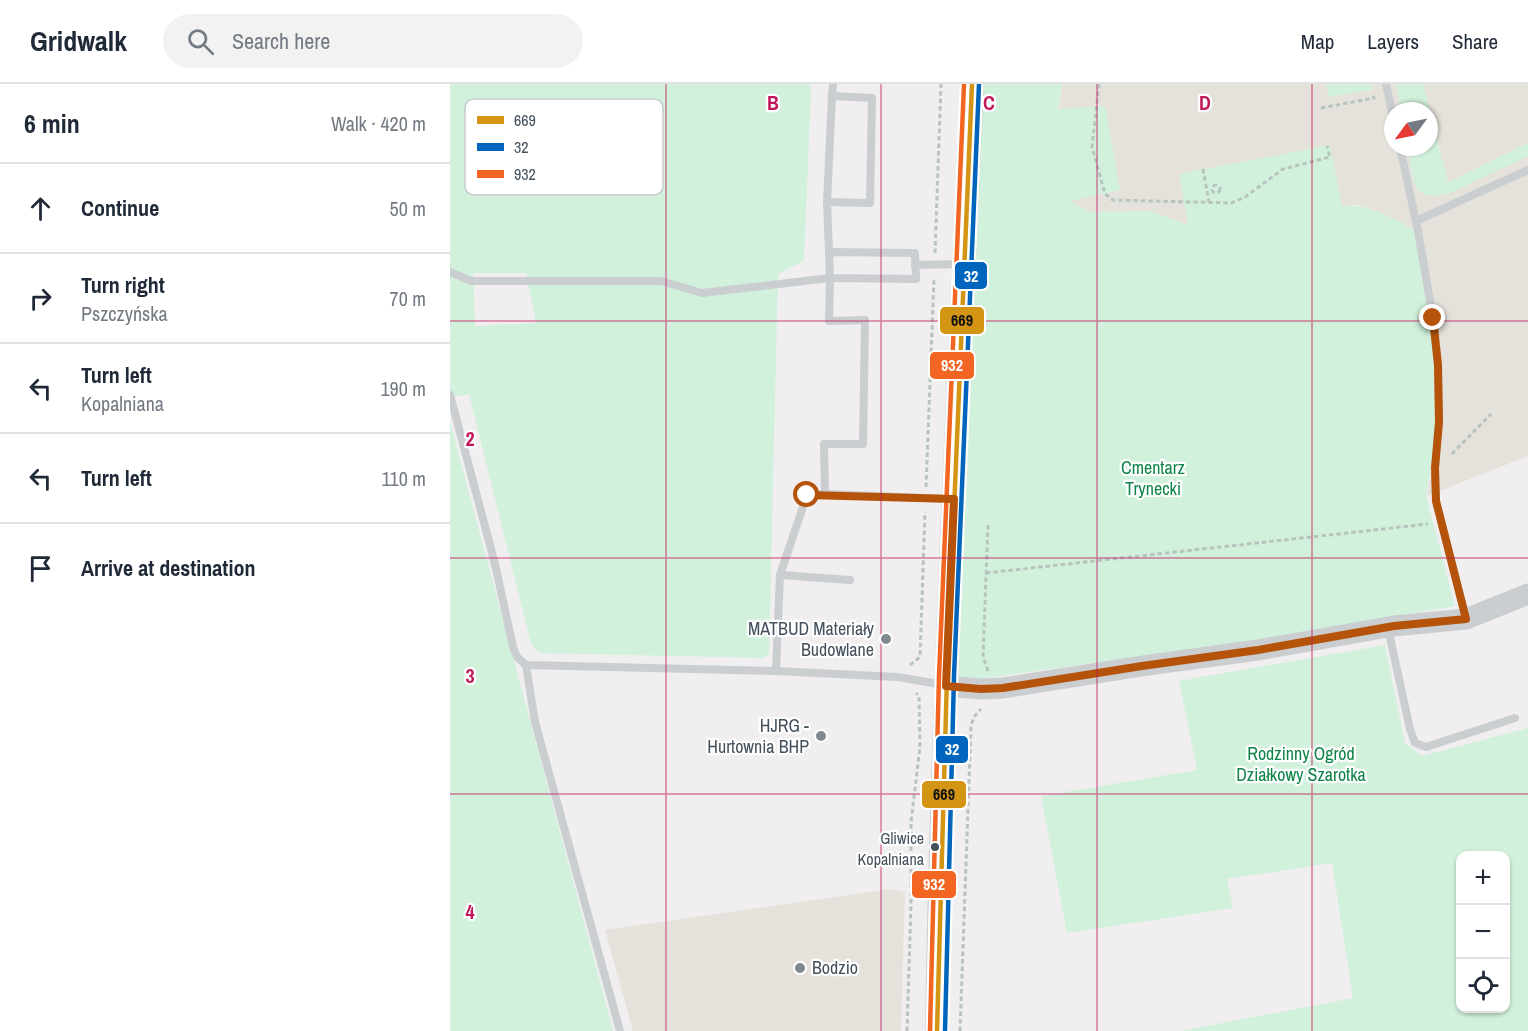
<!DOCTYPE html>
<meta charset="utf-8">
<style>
body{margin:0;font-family:"Archivo Narrow",sans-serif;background:#f2f2f3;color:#1f2937}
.controls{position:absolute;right:18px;bottom:18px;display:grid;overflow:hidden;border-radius:12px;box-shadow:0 2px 4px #0004}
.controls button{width:54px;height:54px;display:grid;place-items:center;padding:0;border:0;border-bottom:2px solid #e0e1e3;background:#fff;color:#1f2937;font:30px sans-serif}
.compass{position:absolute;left:934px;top:18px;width:54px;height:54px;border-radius:50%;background:#fff;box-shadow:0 2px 4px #0004;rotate:237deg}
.stop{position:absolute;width:18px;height:18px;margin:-14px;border:4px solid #b45309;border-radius:50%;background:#fff}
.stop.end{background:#b45309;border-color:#fff;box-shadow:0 2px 6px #0008}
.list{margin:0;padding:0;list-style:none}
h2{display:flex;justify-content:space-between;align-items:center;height:78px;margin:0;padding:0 24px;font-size:26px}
h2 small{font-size:20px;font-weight:400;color:#747a83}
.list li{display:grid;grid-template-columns:39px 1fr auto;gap:18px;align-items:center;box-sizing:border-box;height:90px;padding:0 24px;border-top:2px solid #e0e1e3}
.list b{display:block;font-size:22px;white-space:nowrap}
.list p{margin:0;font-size:20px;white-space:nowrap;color:#747a83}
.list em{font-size:20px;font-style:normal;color:#747a83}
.icon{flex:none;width:33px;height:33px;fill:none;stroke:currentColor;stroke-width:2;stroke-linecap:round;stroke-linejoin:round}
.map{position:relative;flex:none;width:1078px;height:947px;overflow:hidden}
header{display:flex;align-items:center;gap:36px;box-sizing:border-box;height:84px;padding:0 30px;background:#fff;border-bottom:2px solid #e0e1e3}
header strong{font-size:28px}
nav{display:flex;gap:33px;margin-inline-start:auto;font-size:21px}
.search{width:420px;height:54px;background:#f2f2f3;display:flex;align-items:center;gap:15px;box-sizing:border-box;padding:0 21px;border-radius:33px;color:#747a83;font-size:22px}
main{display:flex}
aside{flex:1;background:#fff}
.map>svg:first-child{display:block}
</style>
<header>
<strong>Gridwalk</strong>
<div class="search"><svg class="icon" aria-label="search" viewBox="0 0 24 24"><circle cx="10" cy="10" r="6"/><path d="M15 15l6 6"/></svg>Search here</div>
<nav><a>Map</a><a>Layers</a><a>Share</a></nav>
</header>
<main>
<aside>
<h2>6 min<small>Walk · 420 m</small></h2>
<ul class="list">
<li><svg class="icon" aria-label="ahead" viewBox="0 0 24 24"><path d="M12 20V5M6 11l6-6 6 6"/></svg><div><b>Continue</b></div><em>50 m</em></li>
<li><svg class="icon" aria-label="right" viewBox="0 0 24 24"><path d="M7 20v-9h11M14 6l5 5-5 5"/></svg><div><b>Turn right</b><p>Pszczyńska</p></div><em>70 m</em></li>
<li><svg class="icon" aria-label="left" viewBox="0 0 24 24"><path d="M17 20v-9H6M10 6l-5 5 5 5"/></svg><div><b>Turn left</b><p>Kopalniana</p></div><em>190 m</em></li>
<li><svg class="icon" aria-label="left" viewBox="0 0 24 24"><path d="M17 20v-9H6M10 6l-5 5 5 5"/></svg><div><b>Turn left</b></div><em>110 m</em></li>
<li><svg class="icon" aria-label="arrive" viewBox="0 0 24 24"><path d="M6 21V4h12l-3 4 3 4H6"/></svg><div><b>Arrive at destination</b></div></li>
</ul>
</aside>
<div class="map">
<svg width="1078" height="947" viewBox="0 0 1078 947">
<rect width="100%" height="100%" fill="#f0eeee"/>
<g fill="#e5e2db" fill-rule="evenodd">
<path d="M612 0H1078V372L977 412 989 338 968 147 927 127 907 121 739 141 700 127 640 128 620 117 607 38ZM943 27H979V63H943Z"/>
<polygon points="442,805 455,808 451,947 183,947 155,846"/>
</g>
<g fill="#d1f1dc" fill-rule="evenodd">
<path d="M0 0H359L361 6 354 177 328 190 319 570 314 574 89 569 81 560 19 310 0 313ZM23 189H76L86 239 25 242Z"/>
<path d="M522 0H612L608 25 655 22 670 106 620 117 640 128 700 127 738 141 729 90 880 61 892 122C920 119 943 135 968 147L983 234 989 338 976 412 1005 522 816 555 507 598Z"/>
<polygon points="876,0 921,0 922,6 879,13"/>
<path d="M946 0H973L998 98 1078 59V72L998 110C959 119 964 93 958 63H979V27H951Z"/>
<polygon points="0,338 161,939 163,947 0,947"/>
<path d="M935 561 955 659 972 672 1078 644V947H731L903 914 882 779 777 795 783 824 617 849 591 712 747 686 729 597ZM1010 772H1056V924H1010Z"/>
</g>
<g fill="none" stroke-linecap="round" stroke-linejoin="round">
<g stroke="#b7c4c0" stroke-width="3" stroke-dasharray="4.5 3" stroke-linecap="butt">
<polyline points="649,0 642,63 655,110 663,116 781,119 795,113 833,85 880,73 877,62"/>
<polyline points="871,24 924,14 923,12"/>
<polyline points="753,85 759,118"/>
<circle cx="766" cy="105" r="4"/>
<polyline points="485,169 491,0"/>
<polyline points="1002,370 1041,330"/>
<polyline points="476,403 484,194"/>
<polyline points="536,489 978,440"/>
<polyline points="460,581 470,573 475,428"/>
<polyline points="538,587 533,573 538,439"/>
<polyline points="457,947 461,821 461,738 470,663 469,612 466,609"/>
<polyline points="510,947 521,642 524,633 531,625"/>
</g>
<g stroke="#caced0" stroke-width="8">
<polyline points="936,0 943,33"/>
<polyline points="950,63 968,147 983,234 988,281 989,338 985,384 986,417 1016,534"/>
<polyline points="377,118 382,12"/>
<polyline points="966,137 1078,86"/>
<polyline points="379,168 377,118 420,119 422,14 382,12 383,0"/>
<polygon points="379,168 465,169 466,195 380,194"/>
<polyline points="465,181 513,180"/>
<polyline points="0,188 21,197 211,197 252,209 380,194 379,237 415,236 413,360 374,360 375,410 502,415"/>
<polyline points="0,311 45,480 63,563 67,573 76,581 326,587 448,593 494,601"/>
<polyline points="330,491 400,496"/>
<polyline points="938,544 960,645 965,659 976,663 1065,634"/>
<polyline points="76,581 85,638 170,947"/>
<polyline points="326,587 330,491 357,411 375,410"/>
</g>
<polyline stroke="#caced0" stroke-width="21" points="496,602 531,605 553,604 692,582 808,566 944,542 1016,535 1078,510"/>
<path stroke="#cbcfd2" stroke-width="24" d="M487 947C492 631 508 316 522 0"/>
<g stroke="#fff" stroke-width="9">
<polyline id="bus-1" points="487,947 497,592 522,0"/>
</g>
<g stroke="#fff" stroke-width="9">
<polyline id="bus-2" points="495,947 504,592 529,0"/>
</g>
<g stroke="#fff" stroke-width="9">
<polyline id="bus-3" points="480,947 489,592 514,0"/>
</g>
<use href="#bus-1" stroke="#d39513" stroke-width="4.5"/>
<use href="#bus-2" stroke="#0065bd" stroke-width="4.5"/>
<use href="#bus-3" stroke="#f26522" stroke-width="4.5"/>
</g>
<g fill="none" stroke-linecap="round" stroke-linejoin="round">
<polyline stroke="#b45309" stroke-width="8" points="357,411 504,415 496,602 531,605 553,604 692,582 808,566 944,542 1016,535 986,417 985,384 989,338 988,281 983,234"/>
</g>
<path fill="none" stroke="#c2185b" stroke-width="1.5" stroke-opacity="0.55" d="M216 0V947M431 0V947M647 0V947M862 0V947M0 237H1078M0 474H1078M0 710H1078"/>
<g fill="#808890" stroke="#fff" stroke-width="2">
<circle cx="436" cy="555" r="6"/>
<circle cx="371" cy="652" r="6"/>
<circle cx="350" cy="884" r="6"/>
</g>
<circle fill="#44515d" stroke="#fff" stroke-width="2" cx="485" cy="763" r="5"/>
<g text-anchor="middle" stroke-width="4.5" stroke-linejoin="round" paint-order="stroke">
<g font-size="16" fill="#44515d" stroke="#fff" text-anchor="end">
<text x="474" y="760">Gliwice<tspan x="474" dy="21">Kopalniana</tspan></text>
</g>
<g font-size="18" fill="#0f8448" stroke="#fff">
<text x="703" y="390">Cmentarz<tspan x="703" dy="21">Trynecki</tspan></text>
<text x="851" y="676">Rodzinny Ogród<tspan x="851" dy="21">Działkowy Szarotka</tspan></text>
</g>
<g font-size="18" fill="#44515d" stroke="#fff" text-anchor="end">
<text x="424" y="551">MATBUD Materiały<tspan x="424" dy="21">Budowlane</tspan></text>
<text x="359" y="648">HJRG -<tspan x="359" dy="21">Hurtownia BHP</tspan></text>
<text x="362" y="890" text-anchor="start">Bodzio</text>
</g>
</g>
<rect x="15" y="15" width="198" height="96" rx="9" fill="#fff" stroke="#c7cbce" stroke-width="1.5"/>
<rect x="27" y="32" width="27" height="8" fill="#d39513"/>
<rect x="27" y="59" width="27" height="8" fill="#0065bd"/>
<rect x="27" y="86" width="27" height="8" fill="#f26522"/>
<g font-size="16" fill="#44515d">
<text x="64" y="42">669</text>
<text x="64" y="69">32</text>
<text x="64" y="96">932</text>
</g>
<g font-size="20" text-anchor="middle" font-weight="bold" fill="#c2185b" stroke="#fff" stroke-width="4.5" stroke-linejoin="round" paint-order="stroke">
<text x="323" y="26">B</text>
<text x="539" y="26">C</text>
<text x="755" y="26">D</text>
<text x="20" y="362">2</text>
<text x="20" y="599">3</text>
<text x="20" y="835">4</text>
</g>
<g stroke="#fff" stroke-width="2">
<rect x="504" y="177" width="34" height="29" rx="6" fill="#0065bd"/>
<rect x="489" y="222" width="46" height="29" rx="6" fill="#d39513"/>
<rect x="479" y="267" width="46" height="29" rx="6" fill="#f26522"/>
<rect x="485" y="651" width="34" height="29" rx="6" fill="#0065bd"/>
<rect x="471" y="696" width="46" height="29" rx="6" fill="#d39513"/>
<rect x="461" y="786" width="46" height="29" rx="6" fill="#f26522"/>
</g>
<g font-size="16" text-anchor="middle" font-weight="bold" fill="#fff">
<text x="521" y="198">32</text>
<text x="502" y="287">932</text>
<text x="502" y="671">32</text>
<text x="484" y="806">932</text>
</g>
<g font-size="16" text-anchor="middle" font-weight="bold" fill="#111">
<text x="512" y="242">669</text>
<text x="494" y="716">669</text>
</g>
</svg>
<div class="controls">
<button>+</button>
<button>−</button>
<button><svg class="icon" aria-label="locate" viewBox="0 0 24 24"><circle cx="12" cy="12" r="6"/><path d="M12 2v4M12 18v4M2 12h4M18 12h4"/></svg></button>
</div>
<svg class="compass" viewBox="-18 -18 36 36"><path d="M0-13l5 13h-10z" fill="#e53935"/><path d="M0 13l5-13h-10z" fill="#747a83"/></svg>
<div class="stop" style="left:357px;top:411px"></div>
<div class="stop end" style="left:983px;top:234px"></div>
</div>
</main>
